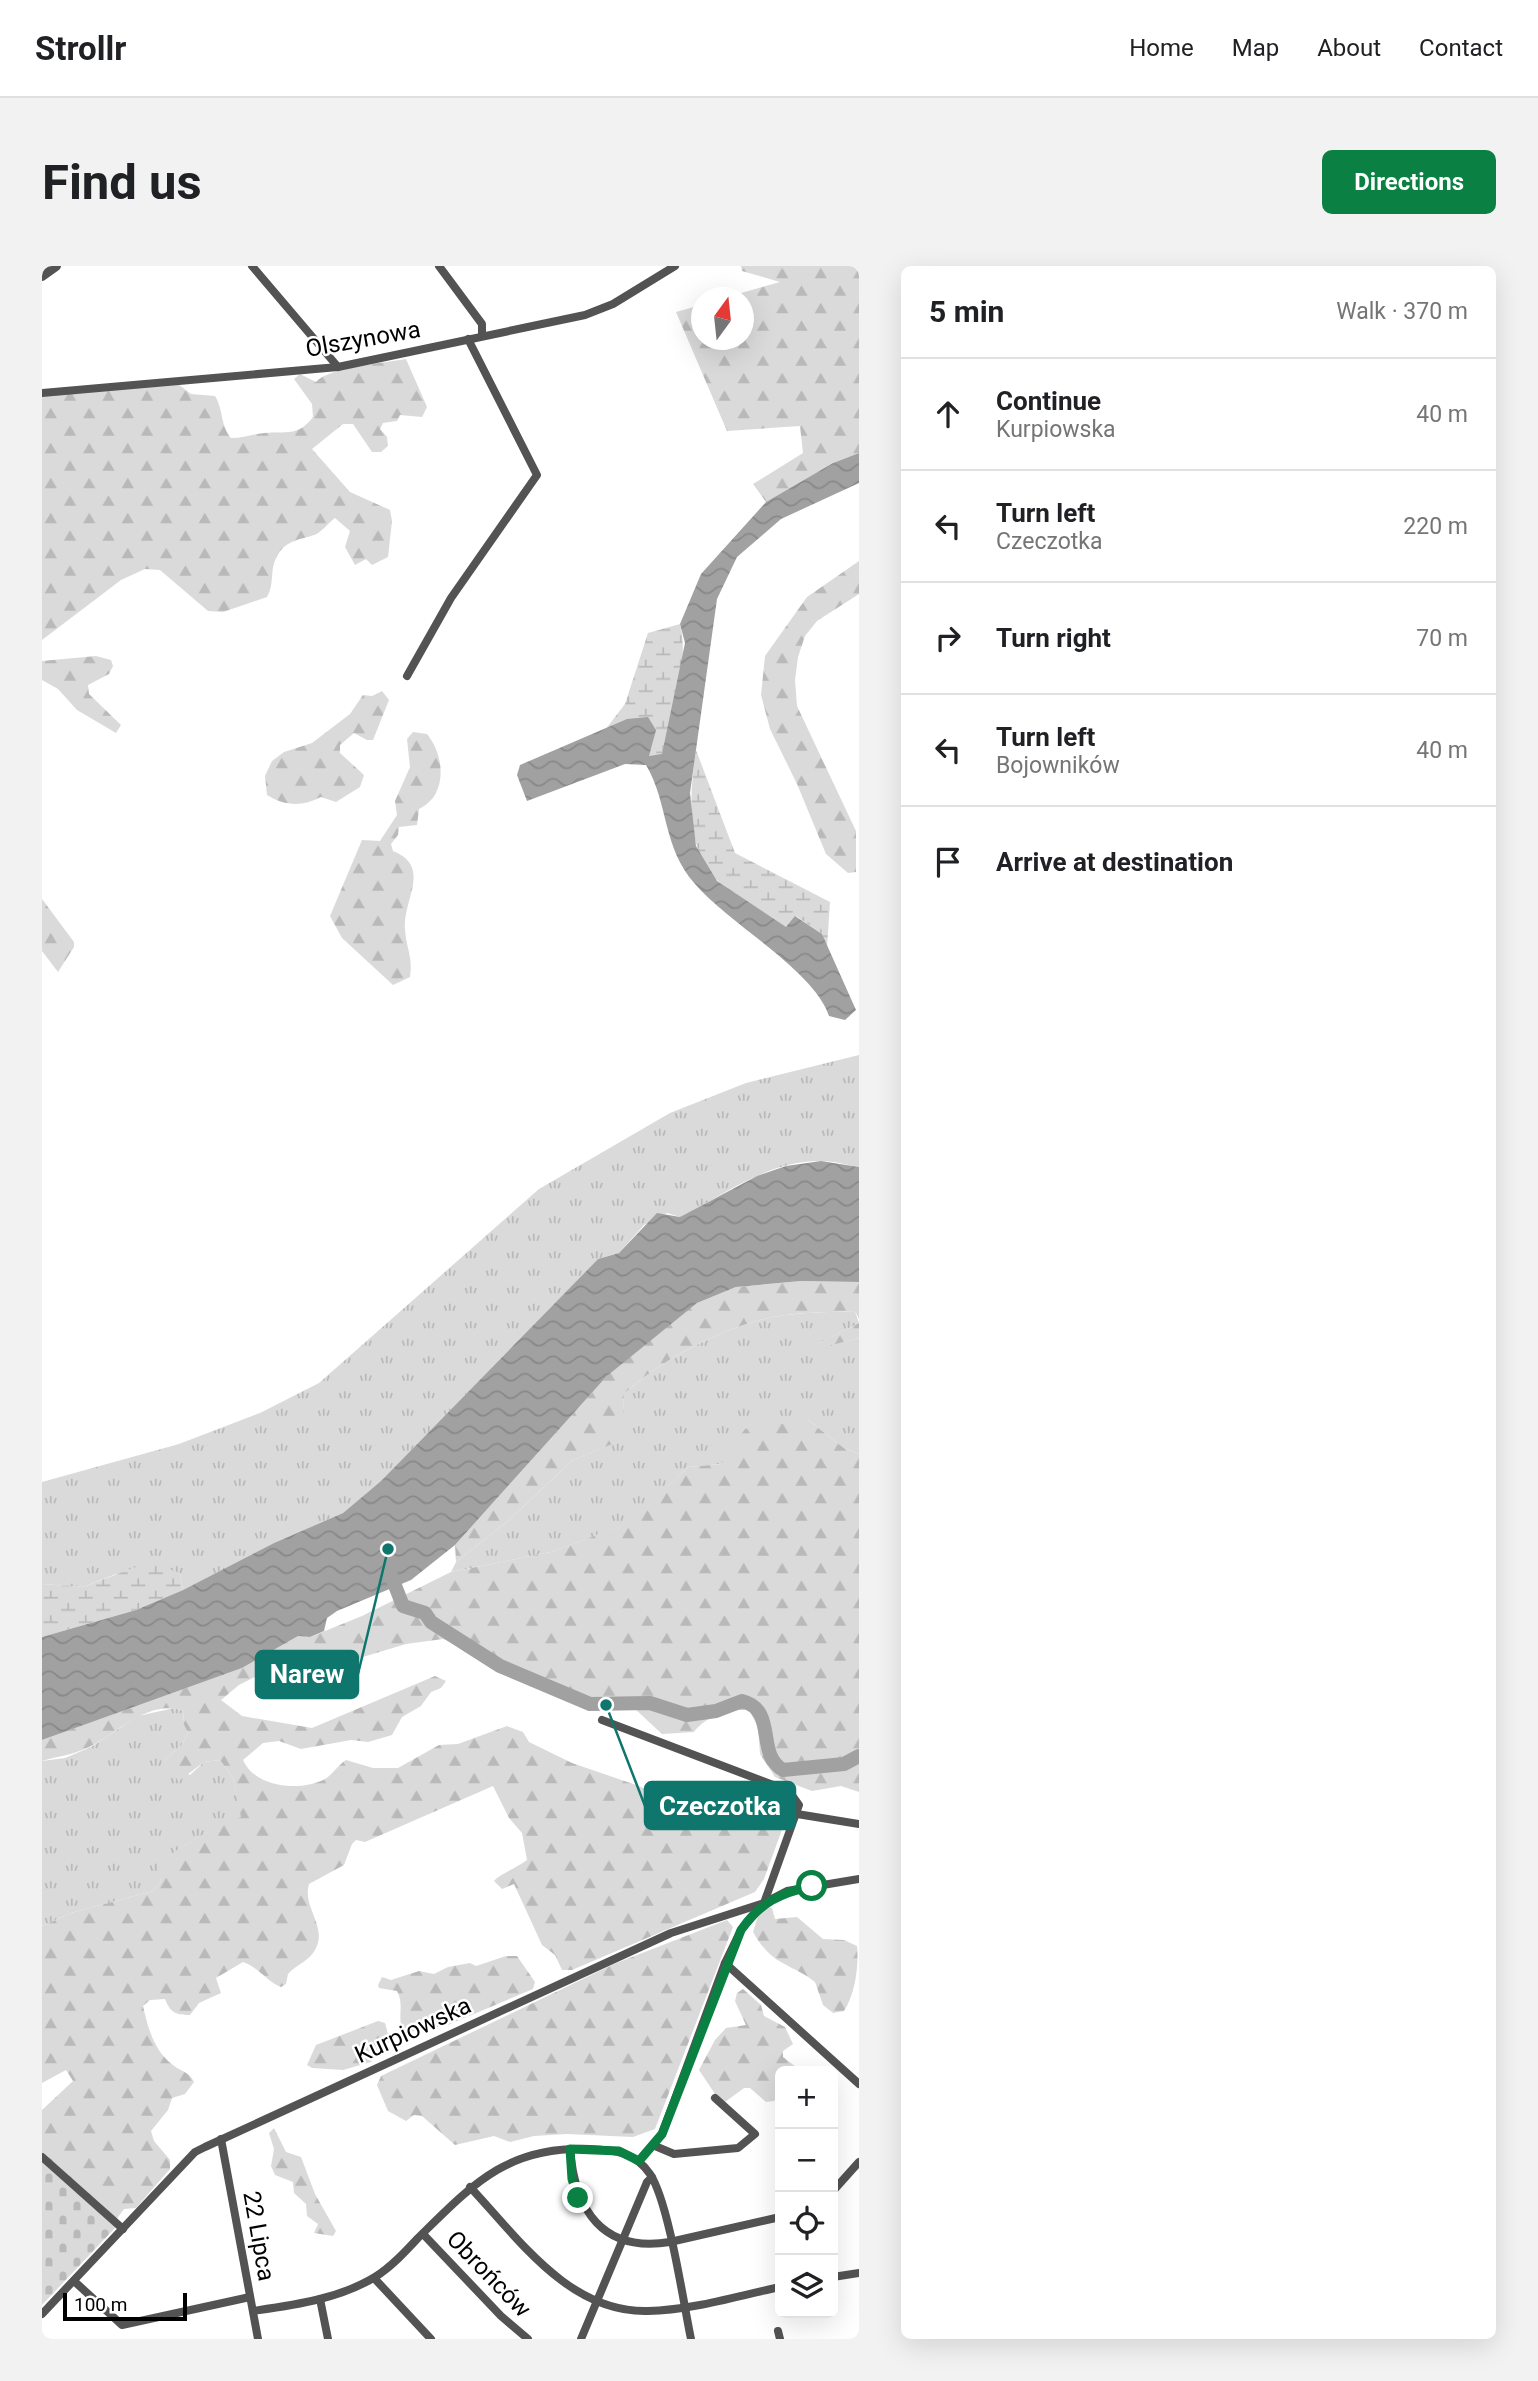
<!DOCTYPE html>
<meta charset="utf-8">
<style>
body{margin:0;font-family:Roboto,sans-serif;background:#f2f2f2;color:#202124}
.controls{position:absolute;right:21px;bottom:21px;display:grid;overflow:hidden;border-radius:10px;box-shadow:0 7px 28px #0002}
.controls button{width:63px;height:63px;display:grid;place-items:center;padding:0;border:0;border-bottom:2px solid #e0e0e0;background:#fff;color:#202124;font:35px sans-serif}
.compass{position:absolute;left:649px;top:21px;width:63px;height:63px;border-radius:50%;background:#fff;box-shadow:0 7px 28px #0002;rotate:15deg}
.scale{position:absolute;left:21px;bottom:18px;width:124px;box-sizing:border-box;padding-left:7px;border:4px solid #000;border-top:0;font-size:19px;line-height:24px;white-space:nowrap;color:#000;-webkit-text-stroke:5px #fff;paint-order:stroke}
.stop{position:absolute;width:21px;height:21px;margin:-16px;border:5px solid #0b8043;border-radius:50%;background:#fff}
.stop.end{background:#0b8043;border-color:#fff;box-shadow:0 2px 7px #0008}
.list{margin:0;padding:0;list-style:none}
h2{display:flex;justify-content:space-between;align-items:center;height:91px;margin:0;padding:0 28px;font-size:30px}
h2 small{font-size:23px;font-weight:400;color:#757577}
.list li{display:grid;grid-template-columns:46px 1fr auto;gap:21px;align-items:center;box-sizing:border-box;height:112px;padding:0 28px;border-top:2px solid #e0e0e0}
.list b{display:block;font-size:26px;white-space:nowrap}
.list p{margin:0;font-size:23px;white-space:nowrap;color:#757577}
.list em{font-size:23px;font-style:normal;color:#757577}
.icon{flex:none;width:38px;height:38px;fill:none;stroke:currentColor;stroke-width:2;stroke-linecap:round;stroke-linejoin:round}
.map{position:relative;flex:none;width:817px;height:2073px;overflow:hidden;border-radius:10px}
header{display:flex;align-items:center;gap:42px;box-sizing:border-box;height:98px;padding:0 35px;background:#fff;border-bottom:2px solid #e0e0e0}
header strong{font-size:33px}
nav{display:flex;gap:38px;margin-inline-start:auto;font-size:24px}
.intro{display:flex;align-items:center;justify-content:space-between;box-sizing:border-box;height:168px;padding:0 42px}
h1{margin:0;font-size:49px}
.button{padding:18px 32px;border-radius:10px;background:#0b8043;color:#fff;font-size:24px;font-weight:700}
main{display:flex;gap:42px;padding:0 42px}
aside{flex:1;background:#fff;border-radius:10px;box-shadow:0 7px 28px #0002}
.map>svg:first-child{display:block}
</style>
<header>
<strong>Strollr</strong>
<nav><a>Home</a><a>Map</a><a>About</a><a>Contact</a></nav>
</header>
<div class="intro"><h1>Find us</h1><a class="button">Directions</a></div>
<main>
<div class="map">
<svg width="817" height="2073" viewBox="0 0 817 2073">
<defs>
<pattern id="grass-tufts" width="24" height="20" patternUnits="userSpaceOnUse" patternTransform="scale(1.75)"><rect width="24" height="20" fill="#dadada"/><path d="M3 7l-1-3M5 7V3M7 7l1-3M15 17l-1-3M17 17v-4M19 17l1-3" fill="none" stroke="#b9b9b9"/></pattern>
<pattern id="forest-firs" width="22" height="20" patternUnits="userSpaceOnUse" patternTransform="scale(1.75)"><rect width="22" height="20" fill="#dadada"/><path d="M5 1l3.5 6h-7zM16 11l3.5 6h-7z" fill="#b9b9b9"/></pattern>
<pattern id="wetland-marsh" width="20" height="14" patternUnits="userSpaceOnUse" patternTransform="scale(1.75)"><rect width="20" height="14" fill="#dadada"/><path d="M1 5h8M5 5V1M11 12h8M15 12V8" fill="none" stroke="#b9b9b9"/></pattern>
<pattern id="cemetery-stones" width="16" height="16" patternUnits="userSpaceOnUse" patternTransform="scale(1.75)"><rect width="16" height="16" fill="#dadada"/><path d="M2 7V4a2 2 0 0 1 4 0v3zM10 15v-3a2 2 0 0 1 4 0v3z" fill="#b9b9b9"/></pattern>
<pattern id="water-waves" width="16" height="10" patternUnits="userSpaceOnUse" patternTransform="scale(1.75)"><rect width="16" height="10" fill="#a1a1a1"/><path d="M0 5q4-4 8 0t8 0" fill="none" stroke="#898989"/></pattern>
</defs>
<rect width="100%" height="100%" fill="#fff"/>
<g fill="url(#grass-tufts)">
<path d="M817 789V901C805 899 792 895 779 895 727 894 682 929 638 951L625 947 602 959 577 987 556 993 339 1215 301 1247 232 1277 141 1324 138 1307 74 1308 41 1321 0 1318V1216L137 1178 218 1147 277 1117 497 923 628 847 704 817Z"/>
<path d="M813 1045 817 1057 760 1086 817 1072V1188L802 1182 766 1154 679 1198 646 1201 588 1257 509 1286 409 1306 414 1296 467 1254 531 1194 579 1174 582 1128C619 1093 692 1055 744 1049 767 1046 790 1046 813 1045Z"/>
<path d="M132 1442 142 1445 141 1457 146 1467 139 1480 123 1494 148 1509 162 1496 178 1494 191 1512 200 1552C169 1563 141 1578 116 1599L119 1616 111 1625 29 1647 0 1660V1495L23 1492 49 1481 96 1450Z"/>
</g>
<g fill="url(#forest-firs)">
<polygon points="699,0 817,0 817,187 791,197 724,236 711,218 761,187 758,160 685,165 634,46 659,39 660,74 702,74 702,32 685,31 738,16 700,5"/>
<path d="M364 93 385 141 380 151 358 149 355 155 341 157 338 163 345 171 346 180 339 186H330L311 158H301L270 183 308 226 348 244 350 255 346 291 330 299 324 293 313 299 303 281 308 265 293 252C286 257 279 267 272 269 257 274 244 274 235 290 227 304 233 318 225 331L181 346 166 345 118 304 103 303 79 314 0 374V130L136 118 149 128 173 130C182 145 178 159 189 172 201 172 211 168 222 167 244 165 256 171 271 151L270 138 252 113 258 108 274 116C287 101 343 97 364 93Z"/>
<polygon points="817,295 817,328 775,355 763,370 756,391 753,414 755,440 814,565 814,606 806,607 784,588 755,518 728,463 719,429 723,390 765,331"/>
<polygon points="54,390 69,394 71,400 67,408 46,419 47,428 79,459 74,467 35,444 16,423 0,414 0,395"/>
<path d="M340 425 347 434 331 474H325L312 467 298 479V487L322 509 318 521 294 536 279 531C260 541 243 540 225 529L223 510 230 495 242 486 270 477 308 448 321 429 330 430Z"/>
<path d="M371 466 385 468C403 490 406 529 377 543L375 559 357 561 356 569 349 578 351 585C391 601 360 635 363 663 364 682 371 690 368 711L351 719 300 672 288 650 320 574 338 575 355 549 353 535 368 501 365 473Z"/>
<polygon points="0,633 32,676 32,681 16,706 0,685"/>
<path d="M759 1015 817 1016V1053L813 1045C790 1046 766 1046 744 1049 692 1055 619 1093 582 1128L580 1174 531 1194 467 1254 414 1296 413 1279 565 1110 616 1066 655 1037 694 1021Z"/>
<polygon points="817,1057 817,1072 755,1088"/>
<path d="M766 1154 802 1182 817 1188V1526L799 1520 770 1525 733 1511 718 1488 716 1461 707 1444C689 1442 662 1451 652 1466L620 1468 592 1442H542L478 1410 461 1408 417 1379 401 1373 364 1378 281 1403 215 1410 197 1419 179 1434 200 1450 270 1462 393 1410 404 1415 399 1422 389 1426 379 1440 360 1451 350 1469 326 1476 309 1474 259 1483 237 1475 221 1477 201 1494C213 1522 259 1526 283 1513 291 1508 296 1499 304 1494L331 1502H356L397 1479 416 1478 465 1460 481 1466 487 1476 530 1497 594 1519 691 1560C706 1561 716 1552 732 1552L741 1561 722 1613 713 1626 530 1704H520L513 1689 500 1679 472 1618 460 1623 452 1615C456 1609 476 1601 485 1594L480 1567 467 1552 451 1520 323 1576 314 1574 310 1578 302 1599 267 1618C260 1641 285 1660 274 1682 268 1695 255 1698 246 1708L244 1718 239 1721C224 1715 219 1703 201 1696L174 1712 179 1727 157 1737 148 1749C133 1749 128 1746 123 1733L108 1734 101 1740C106 1762 112 1785 131 1799 139 1806 147 1805 152 1816L143 1828 130 1832 126 1844 109 1865 112 1875 128 1894V1903L94 1942 82 1943 74 1954 0 1886V1844L31 1815 24 1804 0 1817V1660L29 1647 111 1625 119 1616 115 1599C141 1578 169 1563 199 1551L191 1512 178 1494 162 1496 137 1515 125 1503 123 1494 139 1480 146 1467 141 1457 142 1445C107 1432 76 1467 47 1481 31 1489 17 1490 0 1495V1474L200 1402 256 1370 268 1371 320 1350 409 1306 509 1286 587 1257 646 1201 679 1198 703 1163Z"/>
<path d="M725 1641 730 1642 733 1653 755 1651 781 1673 802 1674 815 1680C817 1700 813 1728 802 1745L791 1747 781 1739 773 1716C747 1696 731 1701 711 1666L716 1650Z"/>
<polygon points="685,1654 691,1661 613,1863 591,1871 525,1868 492,1870 468,1876 452,1870 413,1879 380,1850 372,1849 364,1855 346,1845 335,1819 339,1810 572,1698"/>
<path d="M464 1690H475L493 1716 491 1723 406 1759 362 1767C354 1753 363 1739 355 1725L337 1722 336 1719 340 1711 349 1714 377 1705 392 1708 406 1701 428 1697 434 1700Z"/>
<polygon points="701,1723 719,1739 722,1750 743,1761 751,1778 741,1785 741,1791 758,1804 738,1805 738,1830 732,1835 724,1836 708,1822 702,1822 683,1836 677,1834 657,1804 673,1774 684,1762 704,1759 693,1735 695,1727"/>
<polygon points="336,1755 343,1757 348,1775 329,1796 301,1804 270,1802 265,1799 274,1779"/>
<polygon points="232,1862 244,1886 259,1891 273,1928 294,1965 291,1970 272,1967 276,1958 265,1950 264,1938 252,1927 251,1916 233,1909 229,1900 232,1883 227,1867"/>
</g>
<g fill="url(#wetland-marsh)">
<path d="M638 358C648 398 630 448 620 489L607 490 563 464 583 438 606 367Z"/>
<path d="M654 484 693 587 788 636 785 682 780 668 754 650 744 662C722 647 698 633 677 616 642 586 648 524 654 484Z"/>
<polygon points="107,1296 138,1307 141,1324 94,1344 0,1371 0,1318 41,1321"/>
</g>
<polygon fill="url(#cemetery-stones)" points="0,1896 74,1961 0,2039"/>
<g fill="url(#water-waves)">
<path d="M817 187V217L739 253 695 291 675 333 648 527 654 580 675 615 744 661 753 650 780 668 814 744 803 754 787 750C772 704 687 658 653 618 620 581 627 538 604 499L583 498 485 535 475 509 478 499 585 453 606 451 614 464 607 490 620 488 643 377 638 358 659 308 724 236 791 197Z"/>
<polygon points="779,895 817,901 817,1016 759,1015 694,1021 655,1037 565,1110 413,1279 369,1314 295,1345 285,1352 282,1365 268,1371 256,1370 200,1402 0,1474 0,1371 94,1344 141,1324 232,1277 301,1247 339,1215 556,993 577,987 615,947 638,951 715,910 744,900"/>
</g>
<g fill="none" stroke-linecap="round" stroke-linejoin="round">
<path stroke="#a1a1a1" stroke-width="14" d="M347 1304 361 1340 383 1347 389 1356 458 1400 548 1438 608 1437 645 1449 674 1445 700 1435C736 1444 713 1488 741 1504L802 1498 817 1490"/>
<g stroke="#535353" stroke-width="8">
<polyline points="210,0 296,101"/>
<polyline points="397,0 440,58 440,70"/>
<polyline points="0,127 296,101 543,49 571,38 633,0"/>
<polyline points="365,410 409,332 495,209 426,73"/>
<polyline points="560,1454 747,1525 757,1539 722,1637 699,1664 683,1697 620,1868 597,1895"/>
<polyline points="755,1548 817,1558"/>
<polyline points="683,1697 817,1818"/>
<polyline points="179,1873 216,2073"/>
<polyline points="613,1880 632,1888 696,1882 713,1868 673,1832"/>
<path d="M528 1883C533 1944 560 1987 628 1976L738 1951"/>
<polyline points="0,1891 81,1963"/>
<path d="M428 1921C477 1973 527 2047 606 2045 650 2044 695 2030 738 2021"/>
<polyline points="791,1925 817,1896"/>
<polyline points="381,1968 459,2050 486,2073"/>
<polyline points="791,2011 817,2007"/>
<polyline points="332,2012 389,2073"/>
<polyline points="32,2015 80,2059 208,2031"/>
<polyline points="278,2033 286,2073"/>
<path d="M211 2045C252 2039 297 2033 333 2011 349 2001 363 1986 376 1972 431 1918 465 1880 548 1883 573 1884 593 1886 608 1908 627 1937 641 2035 649 2073"/>
<polyline points="0,2048 153,1886 163,1881 629,1667 722,1637 745,1625 817,1613"/>
<polyline points="736,2065 738,2073"/>
<polyline points="539,2073 605,1916 610,1911"/>
</g>
<polyline stroke="#535353" stroke-width="10" points="0,10 14,0"/>
</g>
<g fill="none" stroke-linecap="round" stroke-linejoin="round">
<path stroke="#0b8043" stroke-width="9" d="M536 1932 530 1913 528 1883 577 1885 597 1895 620 1868 699 1664C718 1637 738 1627 770 1620"/>
</g>
<g text-anchor="middle" stroke-width="5" stroke-linejoin="round" paint-order="stroke">
<g font-size="24" fill="#000" stroke="#fff">
<text transform="translate(321 73) rotate(-10)" y="8">Olszynowa</text>
<text transform="translate(371 1764) rotate(-25)" y="8">Kurpiowska</text>
<text transform="translate(217 1970) rotate(80)" y="8">22 Lipca</text>
<text transform="translate(447 2008) rotate(46)" y="8">Obrońców</text>
</g>
</g>
<path fill="none" stroke="#0f766e" stroke-width="2.5" d="M346 1283L316 1408M564 1439L603 1540"/>
<g fill="#0f766e" stroke="#fff" stroke-width="2.5">
<circle cx="346" cy="1283" r="7"/>
<circle cx="564" cy="1439" r="7"/>
</g>
<g fill="#0f766e" stroke="#0f766e" stroke-width="2.5">
<rect x="214" y="1385" width="102" height="47" rx="7"/>
<rect x="603" y="1516" width="150" height="47" rx="7"/>
</g>
<g font-size="26" text-anchor="middle" font-weight="bold" fill="#fff">
<text x="265" y="1417">Narew</text>
<text x="678" y="1549">Czeczotka</text>
</g>
</svg>
<div class="controls">
<button>+</button>
<button>−</button>
<button><svg class="icon" aria-label="locate" viewBox="0 0 24 24"><circle cx="12" cy="12" r="6"/><path d="M12 2v4M12 18v4M2 12h4M18 12h4"/></svg></button>
<button><svg class="icon" aria-label="layers" viewBox="0 0 24 24"><path d="M12 4l9 5-9 5-9-5zM3 14l9 5 9-5"/></svg></button>
</div>
<svg class="compass" viewBox="-18 -18 36 36"><path d="M0-13l5 13h-10z" fill="#e53935"/><path d="M0 13l5-13h-10z" fill="#757577"/></svg>
<div class="scale">100 m</div>
<div class="stop" style="left:770px;top:1620px"></div>
<div class="stop end" style="left:536px;top:1932px"></div>
</div>
<aside>
<h2>5 min<small>Walk · 370 m</small></h2>
<ul class="list">
<li><svg class="icon" aria-label="ahead" viewBox="0 0 24 24"><path d="M12 20V5M6 11l6-6 6 6"/></svg><div><b>Continue</b><p>Kurpiowska</p></div><em>40 m</em></li>
<li><svg class="icon" aria-label="left" viewBox="0 0 24 24"><path d="M17 20v-9H6M10 6l-5 5 5 5"/></svg><div><b>Turn left</b><p>Czeczotka</p></div><em>220 m</em></li>
<li><svg class="icon" aria-label="right" viewBox="0 0 24 24"><path d="M7 20v-9h11M14 6l5 5-5 5"/></svg><div><b>Turn right</b></div><em>70 m</em></li>
<li><svg class="icon" aria-label="left" viewBox="0 0 24 24"><path d="M17 20v-9H6M10 6l-5 5 5 5"/></svg><div><b>Turn left</b><p>Bojowników</p></div><em>40 m</em></li>
<li><svg class="icon" aria-label="arrive" viewBox="0 0 24 24"><path d="M6 21V4h12l-3 4 3 4H6"/></svg><div><b>Arrive at destination</b></div></li>
</ul>
</aside>
</main>
